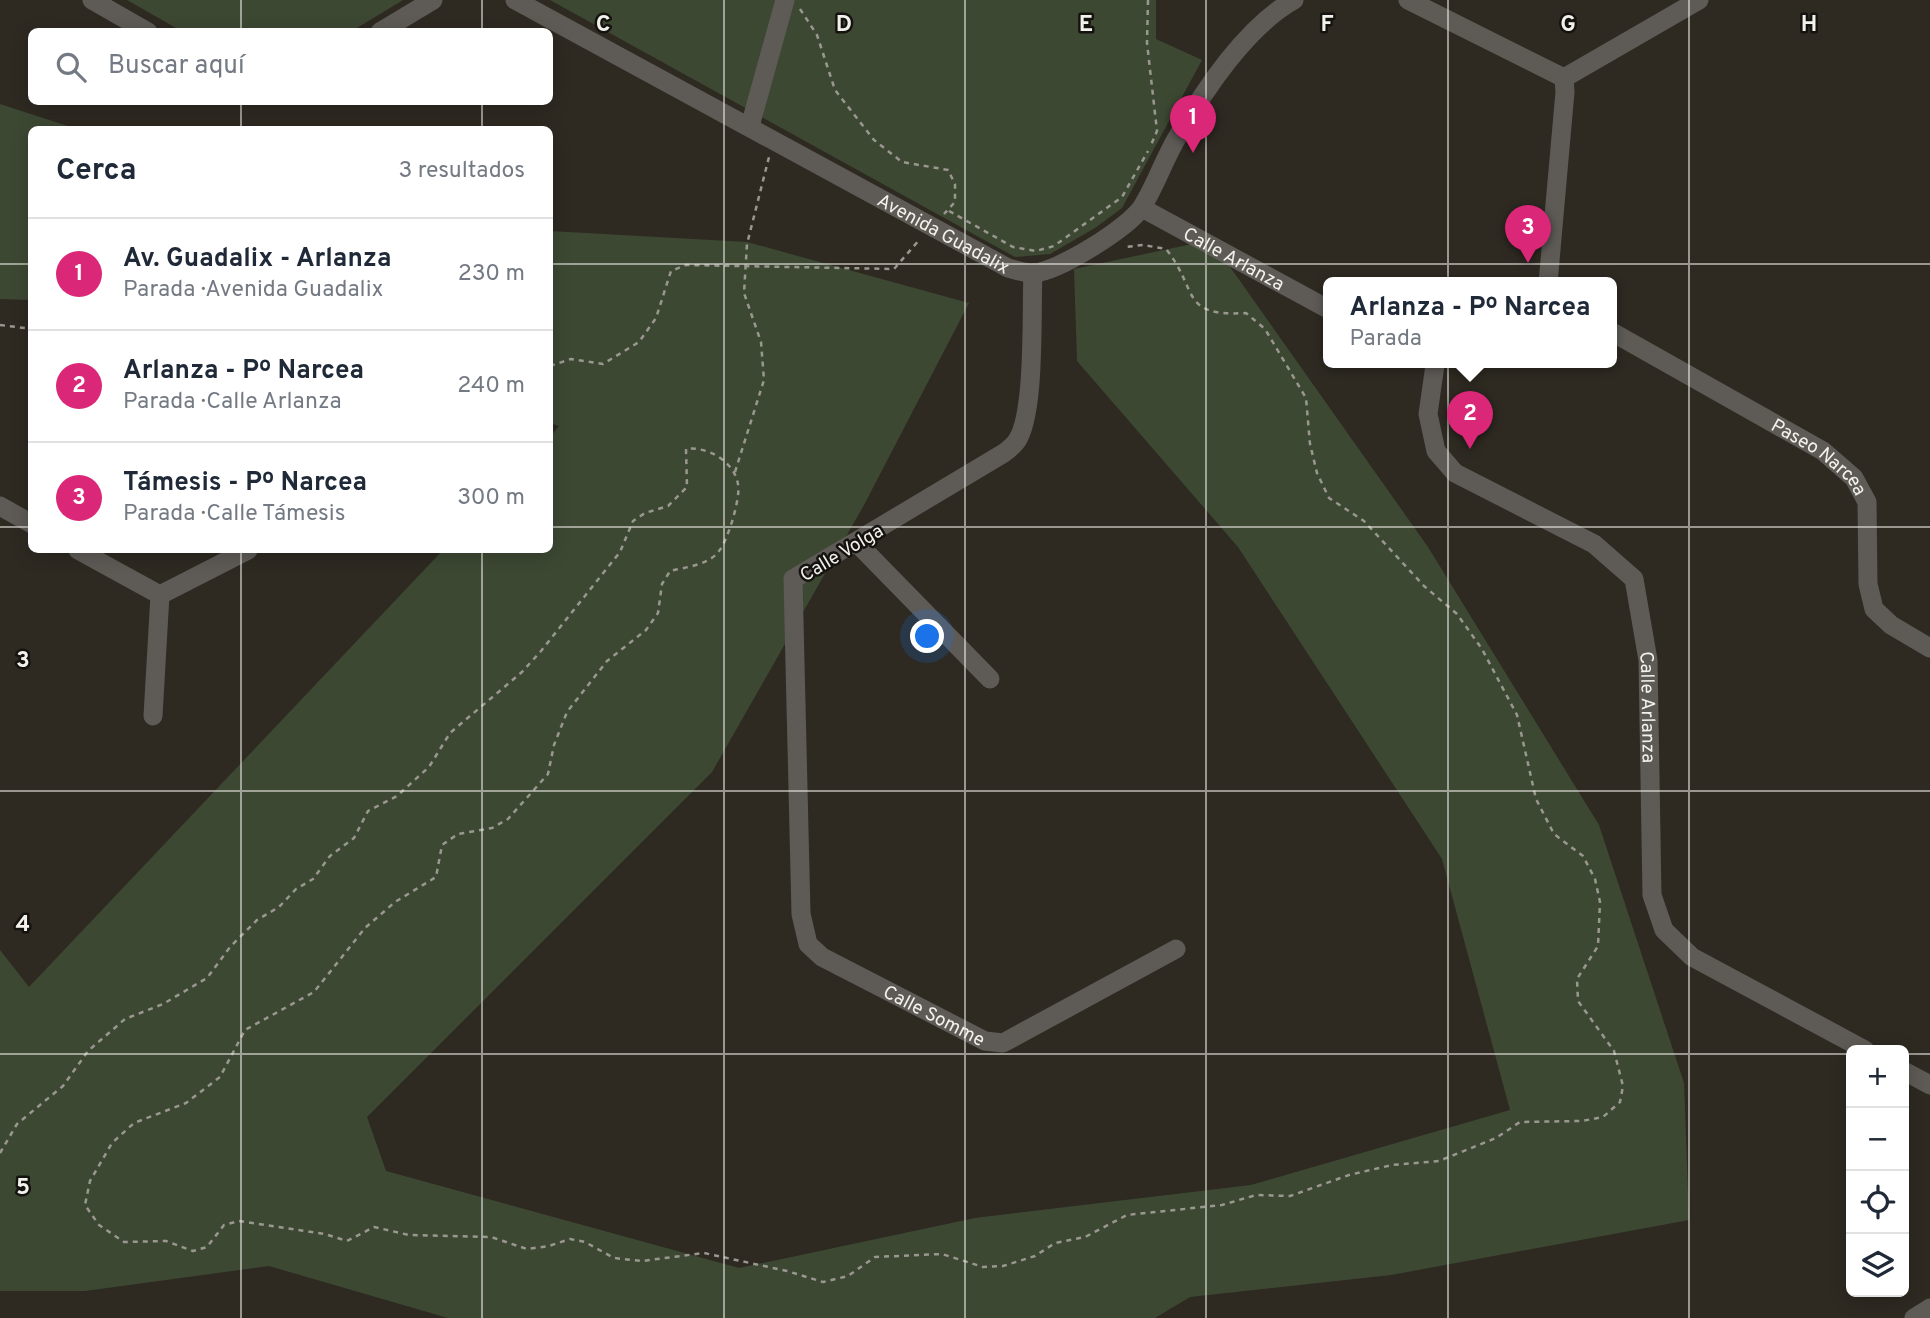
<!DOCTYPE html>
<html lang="es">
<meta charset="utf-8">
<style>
body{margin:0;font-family:Overpass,sans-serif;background:#f2f2f3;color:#1f2937}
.controls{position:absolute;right:21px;bottom:21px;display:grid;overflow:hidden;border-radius:10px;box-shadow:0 4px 18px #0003}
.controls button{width:63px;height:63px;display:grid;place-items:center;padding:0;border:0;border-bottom:2px solid #e0e1e3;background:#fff;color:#1f2937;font:35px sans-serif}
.you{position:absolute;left:928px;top:637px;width:24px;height:24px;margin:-18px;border:5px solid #fff;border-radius:50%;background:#1a73e8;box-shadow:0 0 0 10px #1a73e833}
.badge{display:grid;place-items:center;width:46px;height:46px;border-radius:50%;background:#db2777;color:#fff;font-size:23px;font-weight:700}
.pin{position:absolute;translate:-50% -58px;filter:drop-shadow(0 2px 4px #0008)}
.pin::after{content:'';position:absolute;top:37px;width:24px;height:21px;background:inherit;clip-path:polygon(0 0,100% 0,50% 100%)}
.popup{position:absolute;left:1323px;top:277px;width:294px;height:91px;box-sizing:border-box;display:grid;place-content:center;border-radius:10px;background:#fff;filter:drop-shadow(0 2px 5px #0005);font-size:23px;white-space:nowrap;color:#747a83}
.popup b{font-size:26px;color:#1f2937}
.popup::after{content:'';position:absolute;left:50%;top:100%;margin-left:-14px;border:14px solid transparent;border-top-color:#fff}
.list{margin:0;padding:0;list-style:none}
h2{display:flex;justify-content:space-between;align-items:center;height:91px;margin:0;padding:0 28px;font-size:30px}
h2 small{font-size:23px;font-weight:400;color:#747a83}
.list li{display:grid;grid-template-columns:46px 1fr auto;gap:21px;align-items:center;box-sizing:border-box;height:112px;padding:0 28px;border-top:2px solid #e0e1e3}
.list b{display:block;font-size:26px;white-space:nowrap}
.list p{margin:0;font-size:23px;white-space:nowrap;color:#747a83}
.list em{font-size:23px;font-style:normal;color:#747a83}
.icon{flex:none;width:38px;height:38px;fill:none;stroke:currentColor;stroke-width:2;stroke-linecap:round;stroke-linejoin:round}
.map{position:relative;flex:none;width:1930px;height:1318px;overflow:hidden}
.search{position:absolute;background:#fff;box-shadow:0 4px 18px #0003;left:28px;top:28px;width:525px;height:77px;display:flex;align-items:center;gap:18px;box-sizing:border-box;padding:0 24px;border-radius:10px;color:#747a83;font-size:26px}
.panel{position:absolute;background:#fff;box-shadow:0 4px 18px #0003;left:28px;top:126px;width:525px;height:427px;border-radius:10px}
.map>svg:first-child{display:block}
</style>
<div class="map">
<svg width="1930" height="1318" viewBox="0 0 1930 1318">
<rect width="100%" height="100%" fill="#2e2a22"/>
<g fill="#3d4833">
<polygon points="127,0 403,0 352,31 183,32"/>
<polygon points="550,0 1156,0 1156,39 1202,60 1122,208 1095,228 1050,254 1015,257"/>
<polygon points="0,104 77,129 32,130 31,300 0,299"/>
<polygon points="550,231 747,242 969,303 864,505 712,772 367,1117 386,1171 739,1268 975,1218 1251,1185 1510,1110 1442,859 1238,547 1077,361 1074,269 1211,240 1428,547 1599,825 1684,1083 1689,1220 1391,1275 1190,1297 1155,1318 448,1318 269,1266 85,1291 0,1291 0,950 29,987 443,550 550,550 550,437 559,426 550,423"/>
</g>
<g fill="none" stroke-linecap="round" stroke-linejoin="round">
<g stroke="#9a9790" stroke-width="2.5" stroke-dasharray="5 5" stroke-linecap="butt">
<polyline points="1148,0 1147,43 1157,131 1151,145"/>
<polyline points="800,9 817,35 835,90 874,140 902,162 948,170 955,184 955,202 944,214"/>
<polyline points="949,211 1013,247 1036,251 1054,246 1122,197 1148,151"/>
<polyline points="0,325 32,329"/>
<polyline points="550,366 571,359 603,364 639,342 656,318 671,271 686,265 894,269 920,239"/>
<polyline points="735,472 764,380 761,342 744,293 747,244 769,157"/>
<path d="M0 1153 17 1124 63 1086 88 1051 125 1019 163 1004 207 978 230 947 257 920 279 907 296 889 313 879 330 856 354 838 368 811 397 796 429 767 450 733 522 672 541 651 620 552 633 521 645 513 668 506 687 487 686 449C707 446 734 461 738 484 741 497 728 540 719 551 709 565 686 567 670 571L662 584 658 613 646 630 607 661 567 712 554 745 548 774 508 819 492 828 458 834 442 845 436 877 395 902 365 928 314 992 245 1030 220 1077 186 1103 134 1123 112 1143 90 1181 85 1205 99 1225 124 1242 166 1241 193 1251 207 1247 224 1225 239 1221 325 1234 347 1241 374 1227 409 1235 491 1237 527 1249 549 1246 570 1239 585 1242 614 1258 642 1261 704 1253 787 1271 823 1282 848 1276 875 1257 942 1254 983 1267 1003 1266 1035 1256 1055 1243 1085 1237 1127 1215 1222 1205 1256 1195 1290 1196 1349 1175 1392 1165 1439 1161 1496 1138 1520 1122 1582 1121 1603 1117 1620 1102 1623 1086 1614 1051 1578 1001 1577 979 1598 946 1600 902 1595 879 1583 856 1554 834 1536 799 1517 715 1482 649 1457 614 1424 586 1364 521 1329 498 1317 473 1310 444 1306 398 1265 329 1246 313C1179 317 1199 290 1166 249L1143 245 1125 247"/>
</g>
<g stroke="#5e5b57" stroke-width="19">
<polyline points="92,0 148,32"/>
<path id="s1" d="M515 0 1008 268C1016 270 1026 274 1034 273 1059 271 1128 228 1142 207 1156 185 1164 159 1178 136 1204 90 1247 26 1294 0"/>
<polyline points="1408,0 1564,78"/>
<polyline points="380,32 433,0"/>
<polyline points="1564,78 1699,0"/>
<polyline points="750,126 785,0"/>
<path id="s2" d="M1142 208 1328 309"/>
<path id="s3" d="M1033 273C1031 309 1036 416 1016 442 1013 446 1008 450 1004 453L793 579 801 914 808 944 822 957 985 1041 1003 1043 1176 949"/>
<polyline points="1548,283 1565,92 1564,78"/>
<path id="s4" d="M1612 332 1823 451 1854 478 1867 502 1868 584 1874 609 1891 625 1930 648"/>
<path id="s5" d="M1435 365 1428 414 1436 451 1455 473 1594 544 1634 579 1648 660 1652 895 1664 930 1692 957 1865 1050"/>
<polyline points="0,506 32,524"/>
<polyline points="856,542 990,679"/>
<polyline points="78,550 160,595 153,716"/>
<polyline points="160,595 248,550"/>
<polyline points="1904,1071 1930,1085"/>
<polyline points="1914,1318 1930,1308"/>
</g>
</g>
<path fill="none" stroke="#f3f1eb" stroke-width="2" stroke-opacity="0.55" d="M241 0V32M482 0V32M724 0V1318M965 0V1318M1206 0V1318M1448 0V1318M1689 0V1318M241 102V130M482 102V130M0 264H32M550 264H1930M0 527H32M550 527H1930M241 550V1318M482 550V1318M0 791H1930M0 1054H1851M1904 1054H1930"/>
<g text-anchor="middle" stroke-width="5" stroke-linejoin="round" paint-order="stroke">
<g font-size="19" fill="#f3f1eb" stroke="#15130f">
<text dy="7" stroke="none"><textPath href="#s1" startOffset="488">Avenida Guadalix</textPath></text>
<text dy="7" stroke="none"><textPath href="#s2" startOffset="105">Calle Arlanza</textPath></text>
<text dy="7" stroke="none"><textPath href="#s4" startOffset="243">Paseo Narcea</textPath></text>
<text transform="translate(841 552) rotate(-31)" y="7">Calle Volga</text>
<text dy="7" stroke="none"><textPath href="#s5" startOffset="455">Calle Arlanza</textPath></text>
<text dy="7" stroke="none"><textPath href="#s3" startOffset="945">Calle Somme</textPath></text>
</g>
</g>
<g font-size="23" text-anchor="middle" font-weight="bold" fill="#f3f1eb" stroke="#15130f" stroke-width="5" stroke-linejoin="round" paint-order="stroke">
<text x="603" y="31">C</text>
<text x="844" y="31">D</text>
<text x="1086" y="31">E</text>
<text x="1327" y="31">F</text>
<text x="1568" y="31">G</text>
<text x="1809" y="31">H</text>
<text x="23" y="667">3</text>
<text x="23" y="931">4</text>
<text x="23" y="1194">5</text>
</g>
</svg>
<div class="controls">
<button>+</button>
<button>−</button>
<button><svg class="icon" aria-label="locate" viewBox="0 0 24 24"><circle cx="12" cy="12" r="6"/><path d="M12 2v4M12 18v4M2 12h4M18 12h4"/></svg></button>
<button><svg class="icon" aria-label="layers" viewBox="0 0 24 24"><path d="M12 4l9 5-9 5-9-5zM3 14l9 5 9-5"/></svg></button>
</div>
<div class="you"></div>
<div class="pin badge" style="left:1193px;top:153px">1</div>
<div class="pin badge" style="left:1470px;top:449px">2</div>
<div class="popup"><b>Arlanza - Pº Narcea</b>Parada</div>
<div class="pin badge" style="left:1528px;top:263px">3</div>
<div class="search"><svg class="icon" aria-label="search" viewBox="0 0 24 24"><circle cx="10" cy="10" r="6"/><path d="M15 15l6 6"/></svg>Buscar aquí</div>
<section class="panel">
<h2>Cerca<small>3 resultados</small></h2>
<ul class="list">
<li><span class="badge">1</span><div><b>Av. Guadalix - Arlanza</b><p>Parada · Avenida Guadalix</p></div><em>230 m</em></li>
<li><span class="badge">2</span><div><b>Arlanza - Pº Narcea</b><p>Parada · Calle Arlanza</p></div><em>240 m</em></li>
<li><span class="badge">3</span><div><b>Támesis - Pº Narcea</b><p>Parada · Calle Támesis</p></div><em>300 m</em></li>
</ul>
</section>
</div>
